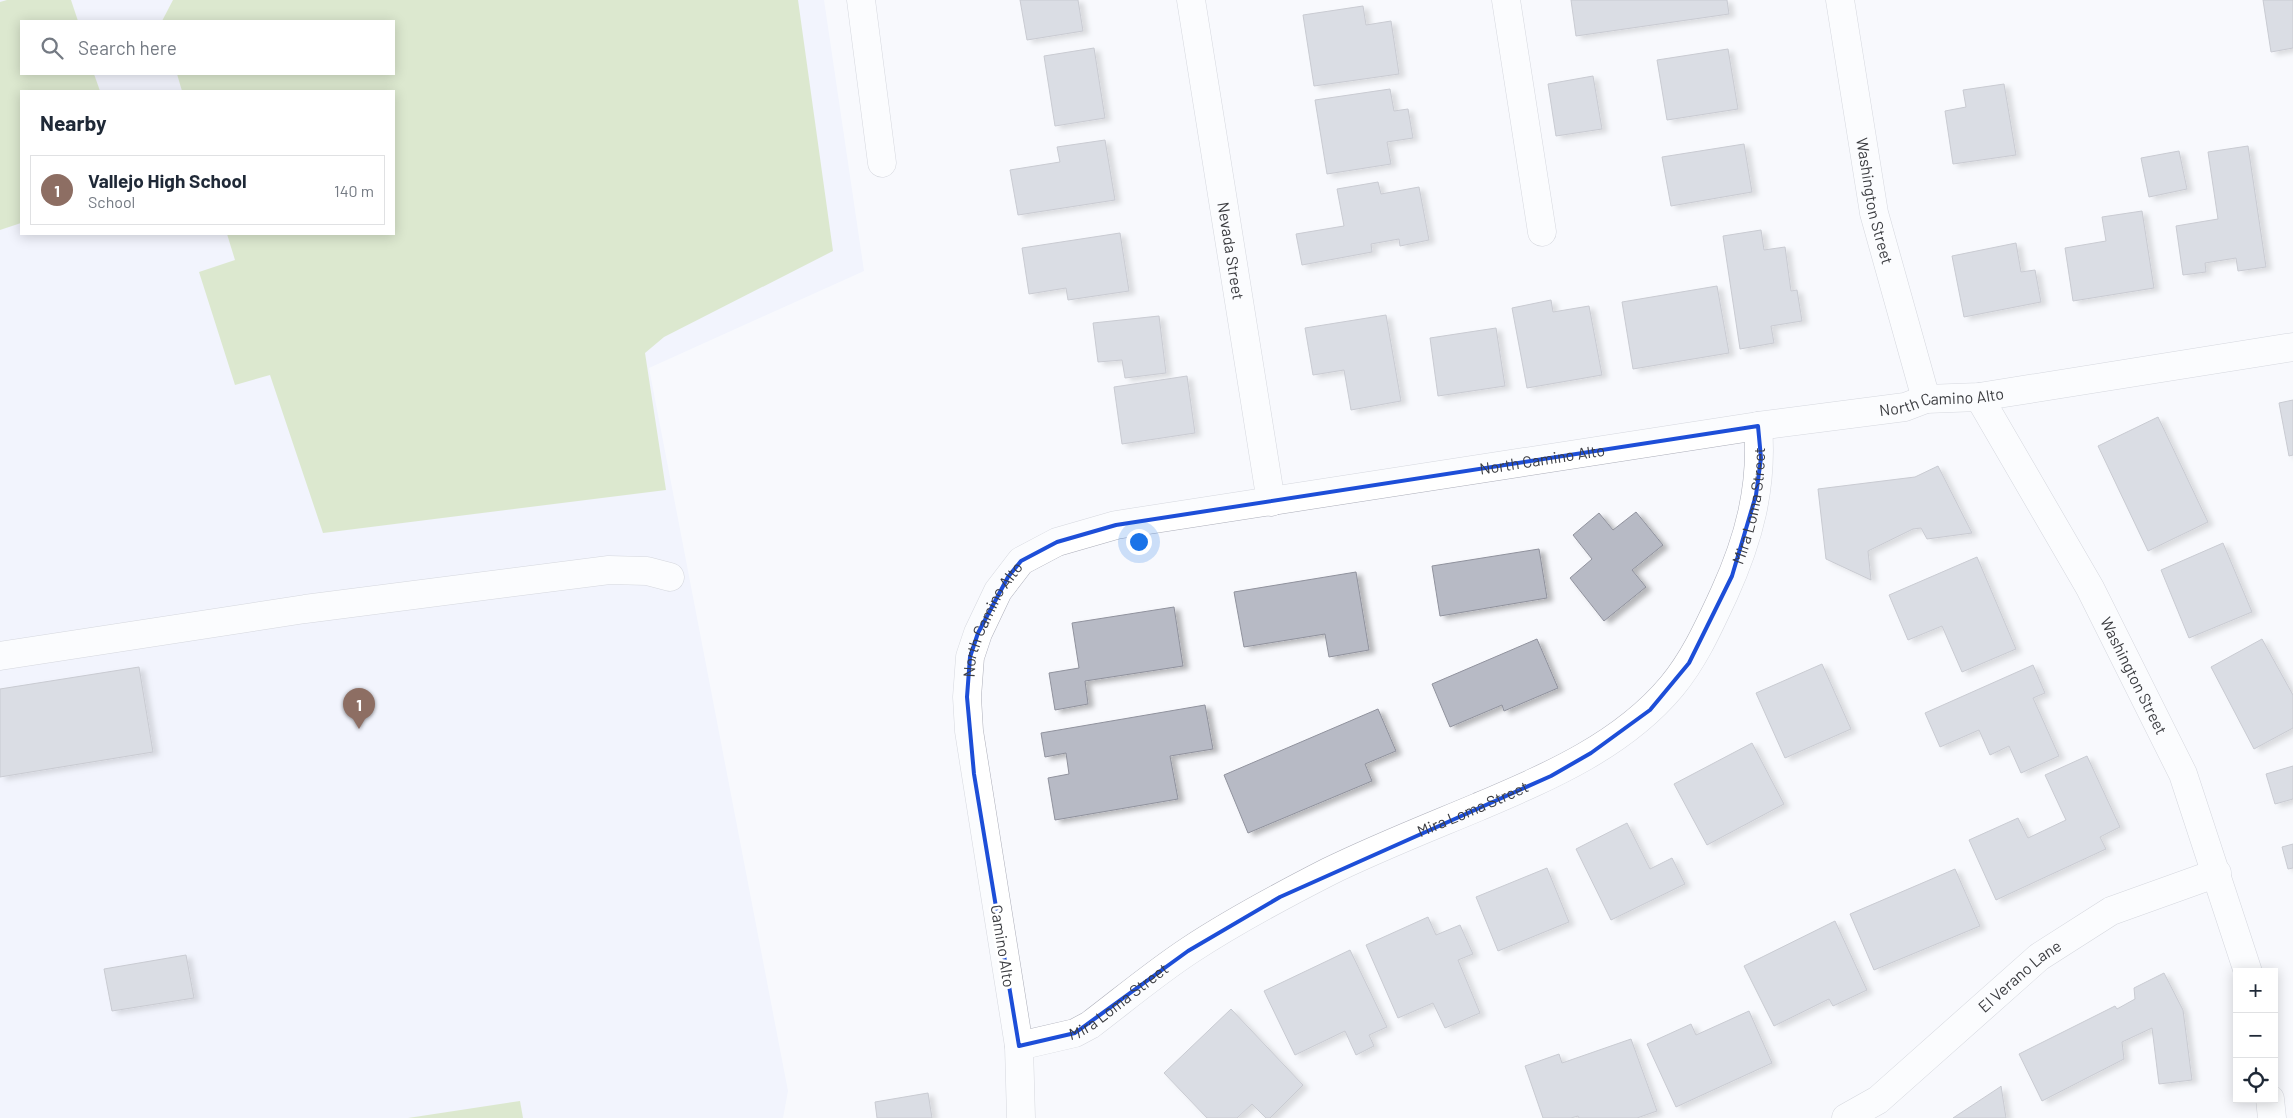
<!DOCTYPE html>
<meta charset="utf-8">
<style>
body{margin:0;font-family:Barlow,sans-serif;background:#f2f2f3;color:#1f2937}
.controls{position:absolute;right:15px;bottom:15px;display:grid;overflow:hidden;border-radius:0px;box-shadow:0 2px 12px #0003}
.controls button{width:45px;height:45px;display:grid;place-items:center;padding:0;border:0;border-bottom:1px solid #e0e1e3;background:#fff;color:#1f2937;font:25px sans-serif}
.you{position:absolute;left:1138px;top:541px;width:18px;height:18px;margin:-12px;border:4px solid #fff;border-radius:50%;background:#1a73e8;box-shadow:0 0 0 8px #1a73e833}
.badge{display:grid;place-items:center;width:32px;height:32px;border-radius:50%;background:#111827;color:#fff;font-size:16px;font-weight:700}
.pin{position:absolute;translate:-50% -41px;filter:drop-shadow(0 1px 2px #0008)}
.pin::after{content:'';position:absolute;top:26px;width:18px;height:15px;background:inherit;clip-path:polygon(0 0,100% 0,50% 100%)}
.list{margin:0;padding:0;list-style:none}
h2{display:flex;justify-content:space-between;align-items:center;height:65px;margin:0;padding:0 20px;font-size:21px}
h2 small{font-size:16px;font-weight:400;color:#747a83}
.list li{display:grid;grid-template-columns:32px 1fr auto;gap:15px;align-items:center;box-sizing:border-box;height:70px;margin:0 10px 10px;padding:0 10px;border:1px solid #e0e1e3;border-radius:0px}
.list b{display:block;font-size:19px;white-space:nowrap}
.list p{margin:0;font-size:16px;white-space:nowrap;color:#747a83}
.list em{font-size:16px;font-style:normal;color:#747a83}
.icon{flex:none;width:28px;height:28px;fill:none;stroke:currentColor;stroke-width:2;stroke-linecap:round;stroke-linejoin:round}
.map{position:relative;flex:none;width:2293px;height:1118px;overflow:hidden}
.search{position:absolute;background:#fff;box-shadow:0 2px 12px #0003;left:20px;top:20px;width:375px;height:55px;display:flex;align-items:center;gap:12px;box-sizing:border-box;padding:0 18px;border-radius:0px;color:#747a83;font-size:19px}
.panel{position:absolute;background:#fff;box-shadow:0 2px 12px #0003;left:20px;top:90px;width:375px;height:145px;border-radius:0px}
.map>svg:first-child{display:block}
</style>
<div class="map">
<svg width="2293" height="1118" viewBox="0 0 2293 1118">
<defs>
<filter id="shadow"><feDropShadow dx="5.5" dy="3" stdDeviation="2.5" flood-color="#0004"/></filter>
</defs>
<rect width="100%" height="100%" fill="#f8f9fd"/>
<path fill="#eaedfc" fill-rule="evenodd" d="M0 0H824L864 271 649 368 788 1091 783 1118H0ZM21 21H394V74H21ZM21 91H394V234H21Z"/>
<g fill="#bbd397">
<polygon points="7,0 71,0 78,21 21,21 21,74 94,74 100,91 21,91 21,223 0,230 0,2"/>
<polygon points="173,0 798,0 833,251 664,337 645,353 666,490 323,533 270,375 235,385 199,272 235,260 227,234 394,234 394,91 182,91 177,74 394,74 394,21 162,21"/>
<polygon points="520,1101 523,1118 408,1118"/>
</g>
<g fill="#b7bac5" stroke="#90929d" filter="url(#shadow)">
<polygon points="1020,0 1078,0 1083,31 1027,40"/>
<polygon points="1571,0 1727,0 1729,14 1576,36"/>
<polygon points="2263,0 2293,0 2293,48 2271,52"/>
<polygon points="1363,6 1366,25 1391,21 1399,74 1314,86 1303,15"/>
<polygon points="1094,48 1105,118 1055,126 1044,56"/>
<polygon points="1728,49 1738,109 1667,120 1657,60"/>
<polygon points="1593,76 1602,129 1556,136 1548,84"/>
<polygon points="2004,84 2016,155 1953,164 1945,111 1966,107 1963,90"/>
<polygon points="1390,89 1394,111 1408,109 1413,138 1387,142 1391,164 1327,174 1315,100"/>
<polygon points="1105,140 1115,200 1018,215 1010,170 1060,162 1057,147"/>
<polygon points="1744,144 1752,192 1671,206 1662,157"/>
<polygon points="2248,146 2266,267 2238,271 2236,258 2205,263 2206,272 2183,275 2176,226 2218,219 2208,152"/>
<polygon points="2179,151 2187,189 2149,197 2141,158"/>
<polygon points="1378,182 1381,194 1419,187 1429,240 1400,246 1399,239 1371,244 1372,252 1302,265 1296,234 1344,226 1337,189"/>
<polygon points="2142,211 2154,288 2073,301 2065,248 2106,241 2102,217"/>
<polygon points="1761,230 1764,250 1785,247 1791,291 1797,290 1802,321 1771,326 1774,343 1740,349 1723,236"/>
<polygon points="1120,233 1129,291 1068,300 1066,288 1029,294 1022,248"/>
<polygon points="2016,243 2021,272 2035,270 2041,302 1964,317 1952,256"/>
<polygon points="1717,286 1729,353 1633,369 1622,302"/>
<polygon points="1551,300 1553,312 1589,306 1602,375 1527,388 1512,308"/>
<polygon points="1386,315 1401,401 1351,410 1344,370 1313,375 1305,328"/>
<polygon points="1159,316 1166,373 1125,378 1122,360 1098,362 1093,323"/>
<polygon points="1496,328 1505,386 1438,396 1430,338"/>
<polygon points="1187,376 1195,433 1122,444 1114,387"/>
<polygon points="2293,400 2293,455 2289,456 2279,403"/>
<polygon points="2158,417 2208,522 2148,551 2098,446"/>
<polygon points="1938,466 1972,533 1927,539 1921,528 1913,529 1868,551 1871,580 1826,559 1818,489 1915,477"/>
<polygon points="1636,512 1663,545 1632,570 1646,587 1604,621 1570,578 1592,559 1573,535 1599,513 1613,530"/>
<polygon points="2223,543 2252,612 2189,638 2161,570"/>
<polygon points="1539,549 1547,598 1440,616 1432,566"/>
<polygon points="1977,557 2016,649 1962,672 1942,626 1908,640 1889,595"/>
<polygon points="1356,572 1369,650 1329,657 1325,634 1244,647 1234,592"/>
<polygon points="1174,607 1183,666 1085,681 1088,704 1055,710 1049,673 1079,668 1072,623"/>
<polygon points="1537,639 1558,688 1504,711 1502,705 1450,727 1432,684"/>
<polygon points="2262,639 2293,695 2293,728 2254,749 2211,667"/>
<polygon points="1822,664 1851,729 1785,758 1756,693"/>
<polygon points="2033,665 2045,693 2033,698 2059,756 2021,773 2009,746 1990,755 1979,730 1940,747 1925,713"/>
<polygon points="139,667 153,752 0,777 0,689"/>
<polygon points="1205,705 1213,749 1170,756 1178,799 1055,820 1048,778 1069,774 1066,753 1045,757 1041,733"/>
<polygon points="1378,709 1396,751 1365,764 1372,781 1248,833 1224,775"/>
<polygon points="1752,743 1784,804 1707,845 1674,784"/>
<polygon points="2087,756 2120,827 2100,837 2106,849 1996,900 1969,840 2018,818 2028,838 2066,820 2045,775"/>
<polygon points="2293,766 2293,799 2275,804 2266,774"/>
<polygon points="1627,823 1650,869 1672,858 1685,884 1611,920 1576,849"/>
<polygon points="2293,844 2293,868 2288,869 2282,847"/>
<polygon points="1547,868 1569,922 1498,951 1476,897"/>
<polygon points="1955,869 1980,926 1874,970 1850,914"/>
<polygon points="1428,917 1436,935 1460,925 1473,954 1458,960 1480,1013 1445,1028 1433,1003 1398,1018 1366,945"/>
<polygon points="1835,921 1867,990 1833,1006 1829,999 1774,1026 1744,966"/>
<polygon points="1350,950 1387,1027 1369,1035 1374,1046 1356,1055 1345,1031 1295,1055 1264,991"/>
<polygon points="186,955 194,998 112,1011 104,969"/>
<polygon points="2164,973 2183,1010 2192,1080 2159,1084 2152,1028 2122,1042 2124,1059 2042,1101 2019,1054 2115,1006 2117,1009 2135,999 2134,988"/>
<polygon points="1231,1009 1303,1085 1270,1118 1266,1118 1252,1104 1237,1118 1207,1118 1164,1073"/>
<polygon points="1749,1011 1772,1063 1676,1107 1647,1044 1691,1024 1696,1035"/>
<polygon points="1631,1039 1657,1111 1637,1118 1579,1118 1578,1116 1571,1118 1543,1118 1525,1066 1559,1054 1562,1063"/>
<polygon points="2001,1086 2006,1118 1953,1118 2000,1087"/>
<polygon points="928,1093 932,1118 877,1118 875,1102"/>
</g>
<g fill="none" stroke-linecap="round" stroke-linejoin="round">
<g stroke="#acaeb9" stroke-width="29">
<g id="minor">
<polyline points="861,0 882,163"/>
<path id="s1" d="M1191 0 1271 502"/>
<polyline points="1506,0 1542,232"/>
<path id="s2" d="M1840 0 1874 213 1926 399"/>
<path id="s3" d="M1979 397 2090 588 2183 774 2248 972"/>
<polyline points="0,656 305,609 609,570 647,571 670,577"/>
<path id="s4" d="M1019 1046 1075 1033 1090 1025C1123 1000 1155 973 1190 950 1234 921 1281 896 1328 872 1377 848 1428 828 1478 807 1548 777 1622 746 1672 686 1695 658 1709 626 1724 594 1749 539 1763 487 1758 426"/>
<polyline points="2270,1099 2272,1118"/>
<path id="s5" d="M1021 1118 1019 1046 969 731 967 697 970 657 978 633 998 591 1021 561 1057 542 1116 525 1758 426 1905 407 1926 399 1979 397 2293 347"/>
<path id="s6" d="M1846 1118 1878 1100 2039 957 2111 911 2217 873"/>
</g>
</g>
<use href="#minor" stroke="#fff" stroke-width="28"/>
</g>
<path d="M0 0H2293V1118H0ZM1758 426 1761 458 1756 495 1732 576 1689 663 1650 710 1591 753 1551 776 1280 897 1188 951 1075 1033 1019 1046 974 774 967 697 970 657 978 633 1008 577 1021 561 1057 542 1116 525Z" fill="#f8f9fd" fill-opacity=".55" fill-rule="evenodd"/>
<path fill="none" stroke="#1d4ed8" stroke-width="4" stroke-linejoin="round" d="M1758 426 1761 458 1756 495 1732 576 1689 663 1650 710 1591 753 1551 776 1280 897 1188 951 1075 1033 1019 1046 974 774 967 697 970 657 978 633 1008 577 1021 561 1057 542 1116 525Z"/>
<g text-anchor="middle" stroke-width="5" stroke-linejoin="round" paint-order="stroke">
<g font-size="16" fill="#3b3c40" stroke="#fff">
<text dy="6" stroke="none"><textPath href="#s2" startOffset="204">Washington Street</textPath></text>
<text dy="6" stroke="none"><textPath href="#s1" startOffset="254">Nevada Street</textPath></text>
<text dy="6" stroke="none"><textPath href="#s5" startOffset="1512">North Camino Alto</textPath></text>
<text dy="6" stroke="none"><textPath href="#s5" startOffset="1108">North Camino Alto</textPath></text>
<text dy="6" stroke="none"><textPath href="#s4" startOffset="951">Mira Loma Street</textPath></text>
<text dy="6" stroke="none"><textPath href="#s5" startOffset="508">North Camino Alto</textPath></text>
<text dy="6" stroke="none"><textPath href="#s3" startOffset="319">Washington Street</textPath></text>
<text dy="6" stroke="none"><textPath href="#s4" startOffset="516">Mira Loma Street</textPath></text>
<text transform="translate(1003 946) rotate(81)" y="6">Camino Alto</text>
<text dy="6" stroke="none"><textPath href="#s6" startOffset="225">El Verano Lane</textPath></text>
<text dy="6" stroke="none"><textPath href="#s4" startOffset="111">Mira Loma Street</textPath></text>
</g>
</g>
</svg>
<div class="controls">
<button>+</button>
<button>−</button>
<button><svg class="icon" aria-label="locate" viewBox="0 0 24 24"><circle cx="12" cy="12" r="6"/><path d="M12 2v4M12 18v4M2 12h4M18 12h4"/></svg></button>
</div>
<div class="you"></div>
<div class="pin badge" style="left:359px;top:729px;background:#8d6e63">1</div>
<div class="search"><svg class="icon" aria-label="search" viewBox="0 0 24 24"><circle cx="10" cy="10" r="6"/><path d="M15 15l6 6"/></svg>Search here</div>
<section class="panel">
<h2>Nearby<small></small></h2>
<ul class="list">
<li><span class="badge" style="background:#8d6e63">1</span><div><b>Vallejo High School</b><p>School</p></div><em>140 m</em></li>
</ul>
</section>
</div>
